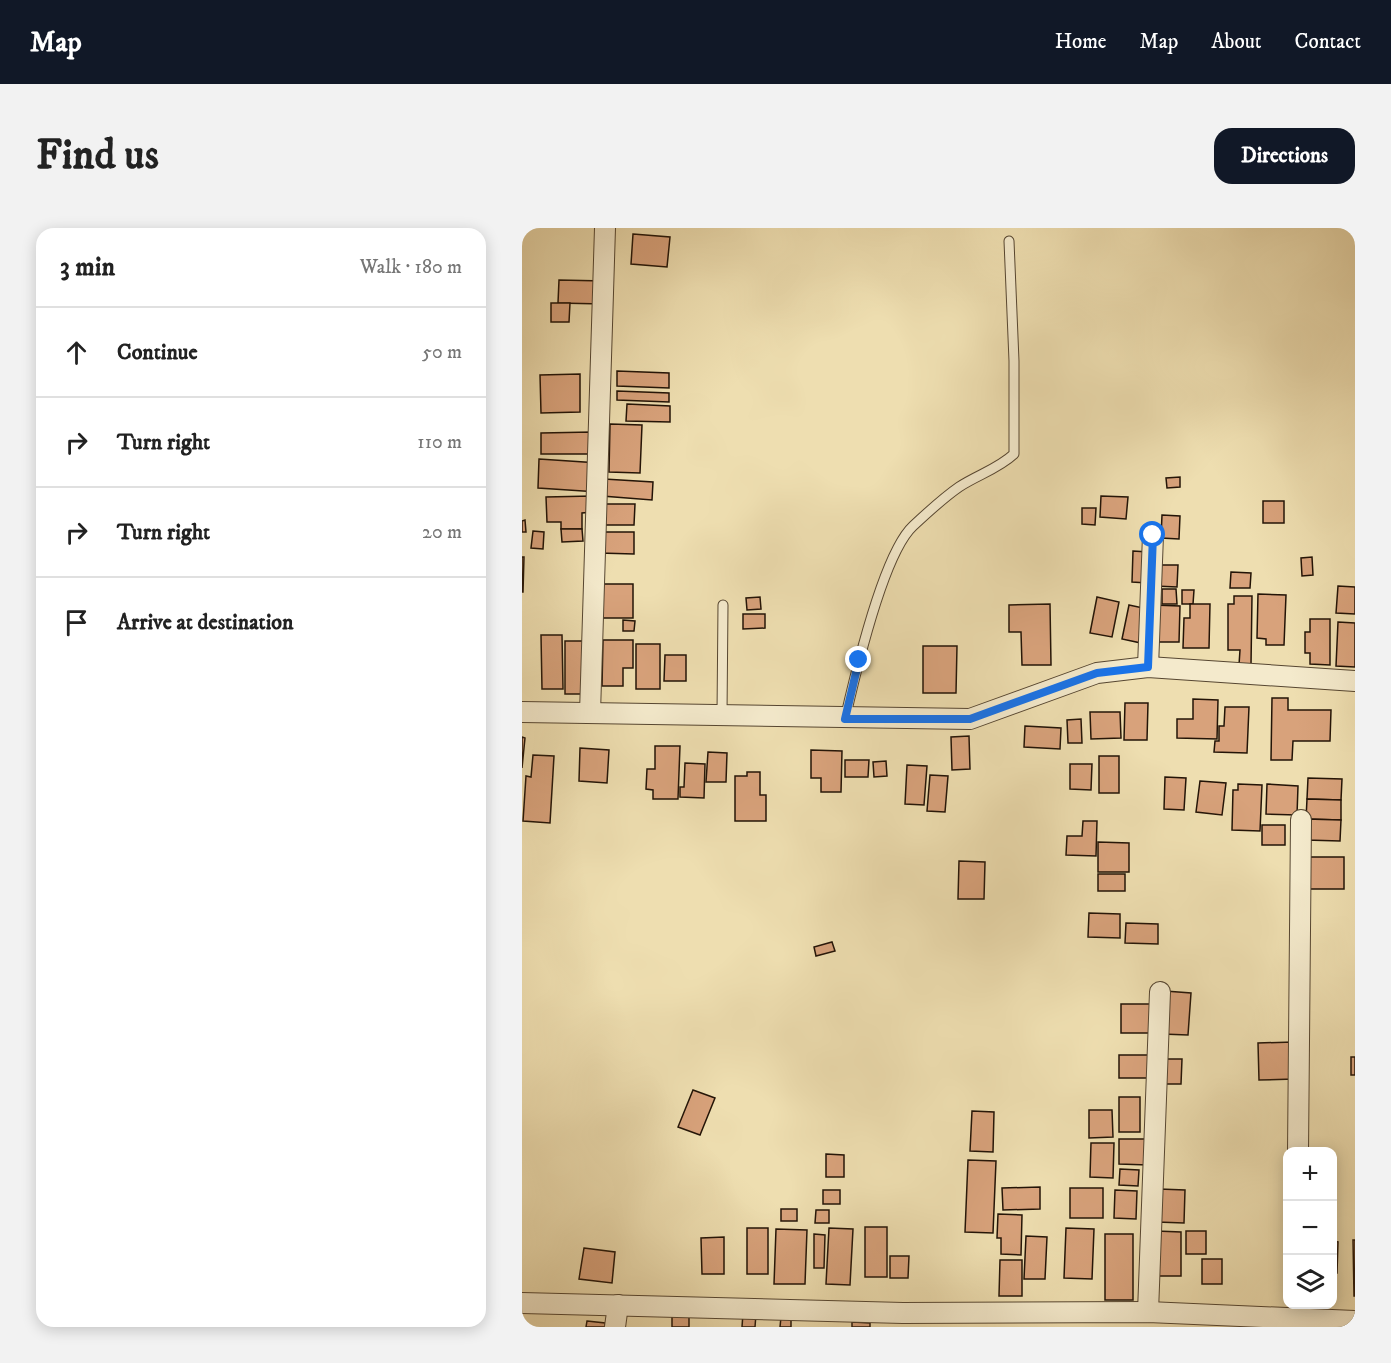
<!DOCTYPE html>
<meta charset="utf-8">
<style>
body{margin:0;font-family:"IM FELL DW Pica",serif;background:#f2f2f2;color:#222}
.controls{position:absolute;right:18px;bottom:18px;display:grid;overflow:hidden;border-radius:12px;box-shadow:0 3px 15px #0003}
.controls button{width:54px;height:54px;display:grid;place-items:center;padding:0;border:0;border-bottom:2px solid #e0e0e0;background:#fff;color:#222;font:30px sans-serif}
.stop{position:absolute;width:18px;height:18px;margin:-14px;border:4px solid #1a73e8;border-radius:50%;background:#fff}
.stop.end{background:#1a73e8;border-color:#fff;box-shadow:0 2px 6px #0008}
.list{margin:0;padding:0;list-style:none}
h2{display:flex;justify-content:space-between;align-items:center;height:78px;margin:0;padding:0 24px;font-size:26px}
h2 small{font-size:20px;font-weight:400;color:#767676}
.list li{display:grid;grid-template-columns:39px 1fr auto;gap:18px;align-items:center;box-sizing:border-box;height:90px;padding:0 24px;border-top:2px solid #e0e0e0}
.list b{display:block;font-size:22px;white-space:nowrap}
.list em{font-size:20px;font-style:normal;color:#767676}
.icon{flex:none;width:33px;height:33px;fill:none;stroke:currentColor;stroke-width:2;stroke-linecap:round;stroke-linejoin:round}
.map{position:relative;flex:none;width:833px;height:1099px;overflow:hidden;border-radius:18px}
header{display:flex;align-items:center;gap:36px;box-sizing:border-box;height:84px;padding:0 30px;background:#111827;color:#fff}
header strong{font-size:28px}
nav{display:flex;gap:33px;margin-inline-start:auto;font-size:21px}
.intro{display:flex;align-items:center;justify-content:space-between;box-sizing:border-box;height:144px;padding:0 36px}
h1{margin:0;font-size:42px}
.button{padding:15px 27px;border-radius:18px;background:#111827;color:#fff;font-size:21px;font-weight:700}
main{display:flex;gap:36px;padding:0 36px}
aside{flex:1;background:#fff;border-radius:18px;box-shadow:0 3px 15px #0003}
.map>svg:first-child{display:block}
</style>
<header>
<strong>Map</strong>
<nav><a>Home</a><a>Map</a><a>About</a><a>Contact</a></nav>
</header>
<div class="intro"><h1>Find us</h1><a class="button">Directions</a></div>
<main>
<aside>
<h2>3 min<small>Walk · 180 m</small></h2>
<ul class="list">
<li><svg class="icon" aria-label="ahead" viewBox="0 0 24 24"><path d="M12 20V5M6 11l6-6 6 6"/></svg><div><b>Continue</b></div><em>50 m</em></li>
<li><svg class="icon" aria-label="right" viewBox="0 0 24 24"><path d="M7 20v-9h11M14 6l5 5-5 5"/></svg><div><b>Turn right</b></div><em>110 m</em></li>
<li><svg class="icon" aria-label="right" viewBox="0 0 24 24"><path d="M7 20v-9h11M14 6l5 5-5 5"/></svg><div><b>Turn right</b></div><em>20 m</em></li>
<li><svg class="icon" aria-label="arrive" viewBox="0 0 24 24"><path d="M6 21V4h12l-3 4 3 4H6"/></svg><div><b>Arrive at destination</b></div></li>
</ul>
</aside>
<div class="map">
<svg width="833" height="1099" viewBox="0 0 833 1099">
<rect width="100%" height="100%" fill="#eedeb0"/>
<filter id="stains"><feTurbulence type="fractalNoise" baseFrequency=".00333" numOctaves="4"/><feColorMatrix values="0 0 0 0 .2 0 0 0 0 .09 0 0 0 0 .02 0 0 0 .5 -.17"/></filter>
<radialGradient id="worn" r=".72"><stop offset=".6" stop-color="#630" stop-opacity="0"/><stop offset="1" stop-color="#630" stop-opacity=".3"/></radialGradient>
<g fill="#d8a27b" stroke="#231407" stroke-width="1.5">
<polygon points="111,6 148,9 145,39 109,36"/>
<polygon points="37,52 82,53 81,76 36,75"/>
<polygon points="29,75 48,75 47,94 29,94"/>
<polygon points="95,143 147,145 147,160 95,158"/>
<polygon points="58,146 58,184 19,185 18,147"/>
<polygon points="95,163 147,165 147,174 95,172"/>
<polygon points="105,176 148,178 148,194 104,193"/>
<polygon points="88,196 120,197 118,245 87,244"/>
<polygon points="70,204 70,226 19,226 19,205"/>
<polygon points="17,231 77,235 76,264 16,260"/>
<polygon points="658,249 658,259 645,260 644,250"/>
<polygon points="82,251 131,254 130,272 80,268"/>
<polygon points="70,268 71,284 60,285 60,301 39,301 39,294 25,294 24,269"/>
<polygon points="579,268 606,269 604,291 578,289"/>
<rect x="741" y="273" width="21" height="22"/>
<polygon points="84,276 113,276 112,297 83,297"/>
<polygon points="560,280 574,280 573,297 560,296"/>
<polygon points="640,287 658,288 657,311 639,310"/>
<polygon points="3,292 4,304 0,304 0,293"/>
<polygon points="39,301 60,301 61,313 40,314"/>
<polygon points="11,303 22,304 21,321 9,320"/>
<polygon points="83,304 112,304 112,326 77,325"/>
<polygon points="611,323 626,324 625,355 610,354"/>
<polygon points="0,329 2,329 1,364 0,364"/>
<polygon points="790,329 791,347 780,348 779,330"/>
<polygon points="634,337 656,337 655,359 633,358"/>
<polygon points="709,344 729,345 728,360 708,360"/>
<polygon points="77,356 111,356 111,390 81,390"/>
<polygon points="816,358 833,359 833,386 814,385"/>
<polygon points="640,361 654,361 655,376 640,376"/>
<polygon points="660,362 672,362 671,376 660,376"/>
<polygon points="736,366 764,367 762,417 744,417 744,411 735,410"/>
<polygon points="712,368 730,368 729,437 717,437 718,422 706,422 706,376 712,376"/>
<polygon points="238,369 239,381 225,382 224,370"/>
<polygon points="575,369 597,374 590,409 568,405"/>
<polygon points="528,376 529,437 500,437 499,404 487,404 487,377"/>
<polygon points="668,376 688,376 687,420 661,420 662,390 668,390"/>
<polygon points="607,377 626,381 619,415 600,411"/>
<polygon points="631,377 658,378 657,414 630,414"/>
<polygon points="221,386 243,386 243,400 221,401"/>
<polygon points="788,391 808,391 808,437 788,436 788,425 783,425 783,404 788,404"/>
<polygon points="101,392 113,393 112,403 101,403"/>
<polygon points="816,394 833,395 833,439 814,438"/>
<polygon points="19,407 40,407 41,461 20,461"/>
<polygon points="81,412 111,412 111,440 101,440 101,458 80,458"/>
<rect x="43" y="413" width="23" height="53"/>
<rect x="114" y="416" width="24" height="45"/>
<polygon points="401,418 435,418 434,465 401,465"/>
<polygon points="143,427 164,427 164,453 142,453"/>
<polygon points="750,470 766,470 766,482 809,482 808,513 771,513 770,532 749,532"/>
<polygon points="671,471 696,472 695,511 655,510 655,491 671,491"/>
<polygon points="603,475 626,475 625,512 602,512"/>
<polygon points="703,479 727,479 725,525 692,524 693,513 697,513 697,498 702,498"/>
<polygon points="568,484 598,484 599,510 569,511"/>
<polygon points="559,491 560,515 546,515 545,492"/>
<polygon points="503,498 539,500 538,521 502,519"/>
<polygon points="447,508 448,541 430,542 429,509"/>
<polygon points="0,509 3,510 0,540"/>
<polygon points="133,518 158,518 156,571 131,571 131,562 124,561 125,541 133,541"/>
<polygon points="58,520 87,522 85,555 57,553"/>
<polygon points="289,522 320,523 319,564 299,564 299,550 289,550"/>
<polygon points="186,524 205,525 204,554 184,554"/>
<polygon points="11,527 32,528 28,595 1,593 4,548 9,549"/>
<rect x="577" y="528" width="20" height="37"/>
<polygon points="323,532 347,532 346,549 323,549"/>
<polygon points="364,533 365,548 352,549 351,534"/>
<polygon points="163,535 183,536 182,570 158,569 158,559 162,559"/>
<polygon points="548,536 570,536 569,562 548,561"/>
<polygon points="385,537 405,538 402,577 383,576"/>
<polygon points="225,544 238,544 238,567 244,567 244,593 213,593 213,548 225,548"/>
<polygon points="408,547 426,548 423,584 405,583"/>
<polygon points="643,549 664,550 662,582 642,581"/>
<polygon points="786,550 820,551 819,572 785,571"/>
<polygon points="678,553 704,555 700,587 674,584"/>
<polygon points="716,556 740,557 738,603 710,602 711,562 716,562"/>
<polygon points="745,556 776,558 775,587 744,586"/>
<polygon points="785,571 819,572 819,592 784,591"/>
<polygon points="784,591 819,592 818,613 784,612"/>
<polygon points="561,593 575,593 574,628 544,627 545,608 560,608"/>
<rect x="740" y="597" width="23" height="20"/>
<polygon points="576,614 607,615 607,644 576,644"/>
<rect x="785" y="629" width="37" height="32"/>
<polygon points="437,633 463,634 462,671 436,671"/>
<rect x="576" y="646" width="27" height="17"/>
<polygon points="567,685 598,686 598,710 566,709"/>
<polygon points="604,695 636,696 636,716 603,715"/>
<polygon points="310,714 313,723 294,728 292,719"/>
<polygon points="643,763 669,765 666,807 640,806"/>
<polygon points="599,776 631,776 630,805 599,805"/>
<polygon points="771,814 772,851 737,852 736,815"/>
<polygon points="597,827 631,827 630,850 597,850"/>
<rect x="829" y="829" width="4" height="18"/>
<polygon points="639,831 660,831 659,856 638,856"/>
<polygon points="171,862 193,870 178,907 156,899"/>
<rect x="597" y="869" width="21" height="35"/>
<polygon points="567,882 590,882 591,909 567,910"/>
<polygon points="450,883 472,884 471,924 448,923"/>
<polygon points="597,911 626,911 626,937 597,936"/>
<polygon points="569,915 592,915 591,950 568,949"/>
<polygon points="304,926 322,927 322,949 304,949"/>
<polygon points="446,932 474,933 471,1005 443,1004"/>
<polygon points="598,941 617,942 616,958 597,957"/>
<polygon points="518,959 518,981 481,982 480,960"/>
<rect x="548" y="960" width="33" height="30"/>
<polygon points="637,961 663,962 662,995 635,994"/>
<rect x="301" y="962" width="17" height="14"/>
<polygon points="593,962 615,963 614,991 592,990"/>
<rect x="259" y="981" width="16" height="12"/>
<polygon points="294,982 307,982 307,995 293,995"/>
<polygon points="476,986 500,987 499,1027 479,1026 479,1010 475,1010"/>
<rect x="343" y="999" width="22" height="50"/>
<rect x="225" y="1000" width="21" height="46"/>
<polygon points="307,1000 331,1001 328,1057 304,1056"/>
<polygon points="544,1000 572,1001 570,1051 542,1050"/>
<polygon points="254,1001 285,1002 283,1056 252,1056"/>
<polygon points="634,1003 659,1004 659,1048 634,1048"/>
<rect x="664" y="1003" width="20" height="23"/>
<polygon points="292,1006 303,1007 302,1040 292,1040"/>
<rect x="583" y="1006" width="28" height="66"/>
<polygon points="504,1008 525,1009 523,1051 502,1051"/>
<polygon points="202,1009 202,1046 180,1046 179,1010"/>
<polygon points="831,1012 833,1012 833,1068 832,1068"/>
<polygon points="810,1013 816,1014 815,1045 810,1045"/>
<polygon points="62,1020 93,1024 90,1055 57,1051"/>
<polygon points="368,1028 387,1028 386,1050 368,1050"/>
<rect x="680" y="1031" width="20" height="25"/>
<polygon points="478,1032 500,1032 500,1068 477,1068"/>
<rect x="150" y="1083" width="17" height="16"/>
<polygon points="221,1085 234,1086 233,1099 220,1099"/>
<polygon points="259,1089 269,1090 269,1099 258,1099"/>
<polygon points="65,1093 83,1095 83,1099 64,1099"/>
<polygon points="330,1094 348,1095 348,1099 330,1099"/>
</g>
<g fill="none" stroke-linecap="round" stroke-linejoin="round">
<g stroke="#564631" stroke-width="11">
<g id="service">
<polyline points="200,486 201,377"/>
<path d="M323 491C333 447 361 326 391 298 406 284 421 270 437 259 455 247 476 241 492 226V133L487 13"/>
</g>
</g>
<g stroke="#564631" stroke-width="22">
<g id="minor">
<polyline points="626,439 631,307"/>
<polyline points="0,484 448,491 575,445 626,439 833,453"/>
<polyline points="68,485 83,0"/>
<polyline points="776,924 779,592"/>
<polyline points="0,1075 381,1085 626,1084 833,1093"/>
<polyline points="626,1084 638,764"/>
<polyline points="93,1099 96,1077"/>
</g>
</g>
<use href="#service" stroke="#f4eacc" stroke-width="9"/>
<use href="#minor" stroke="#f4eacc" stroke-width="20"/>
</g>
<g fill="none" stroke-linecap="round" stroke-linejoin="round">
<polyline stroke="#1a73e8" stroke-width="8" points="337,432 323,491 448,491 575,445 626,439 631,307"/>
</g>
<rect width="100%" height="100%" filter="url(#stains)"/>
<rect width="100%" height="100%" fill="url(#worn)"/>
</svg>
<div class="controls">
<button>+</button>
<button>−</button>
<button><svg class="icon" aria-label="layers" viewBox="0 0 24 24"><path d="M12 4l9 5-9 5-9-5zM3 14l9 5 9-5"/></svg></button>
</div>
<div class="stop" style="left:631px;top:307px"></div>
<div class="stop end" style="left:337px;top:432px"></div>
</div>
</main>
